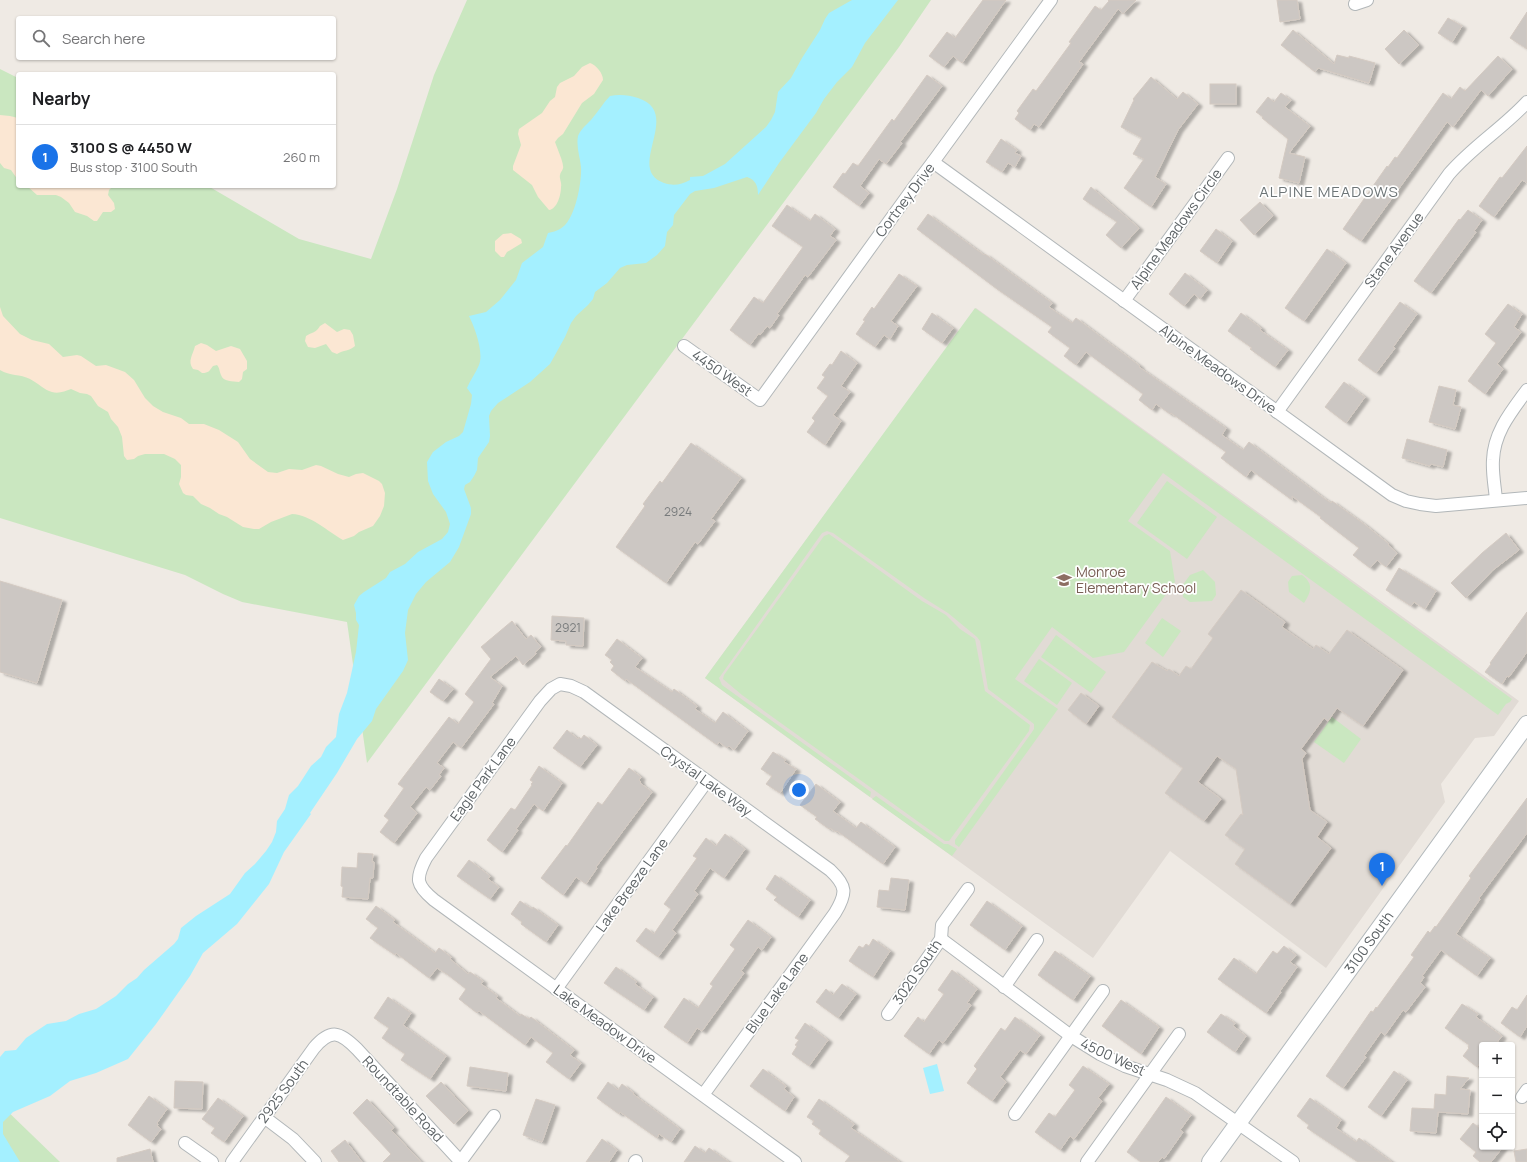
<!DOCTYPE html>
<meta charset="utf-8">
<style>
body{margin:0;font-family:Manrope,sans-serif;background:#f6f6f6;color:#202124}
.controls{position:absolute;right:12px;bottom:12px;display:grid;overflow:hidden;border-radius:4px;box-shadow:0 1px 3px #0004}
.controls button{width:36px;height:36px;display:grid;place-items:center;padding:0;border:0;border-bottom:1px solid #e0e0e0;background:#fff;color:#202124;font:20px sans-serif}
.you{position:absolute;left:799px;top:790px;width:14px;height:14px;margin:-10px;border:3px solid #fff;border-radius:50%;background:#1a73e8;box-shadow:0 0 0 6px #1a73e833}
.badge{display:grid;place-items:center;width:26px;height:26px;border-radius:50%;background:#1a73e8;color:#fff;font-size:13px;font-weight:700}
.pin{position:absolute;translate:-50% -33px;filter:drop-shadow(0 1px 2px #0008)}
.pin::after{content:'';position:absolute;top:21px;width:14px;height:12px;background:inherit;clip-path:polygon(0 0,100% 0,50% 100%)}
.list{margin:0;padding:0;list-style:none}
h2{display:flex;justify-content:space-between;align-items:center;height:52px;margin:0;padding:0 16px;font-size:17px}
h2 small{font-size:13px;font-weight:400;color:#757577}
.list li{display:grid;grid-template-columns:26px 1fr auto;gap:12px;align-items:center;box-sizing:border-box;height:64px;padding:0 16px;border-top:1px solid #e0e0e0}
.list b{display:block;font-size:15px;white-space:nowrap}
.list p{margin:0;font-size:13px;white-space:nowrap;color:#757577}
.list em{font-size:13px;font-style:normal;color:#757577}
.icon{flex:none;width:22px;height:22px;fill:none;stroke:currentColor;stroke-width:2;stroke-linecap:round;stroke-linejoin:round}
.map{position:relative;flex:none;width:1527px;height:1162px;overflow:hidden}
.search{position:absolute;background:#fff;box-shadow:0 1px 3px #0004;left:16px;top:16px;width:320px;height:44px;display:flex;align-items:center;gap:10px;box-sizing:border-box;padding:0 14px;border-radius:4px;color:#757577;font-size:15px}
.panel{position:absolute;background:#fff;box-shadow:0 1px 3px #0004;left:16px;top:72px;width:320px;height:116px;border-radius:4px}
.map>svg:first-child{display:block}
</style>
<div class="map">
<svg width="1527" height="1162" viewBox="0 0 1527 1162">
<defs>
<filter id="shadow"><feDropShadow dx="4.5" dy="2.5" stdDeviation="1" flood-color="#0004"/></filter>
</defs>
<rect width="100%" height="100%" fill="#efeae4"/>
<polygon fill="#e1dbd5" points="976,308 1519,701 1494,736 1475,738 1441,784 1445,802 1326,968 1170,851 1093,958 705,678"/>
<g fill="#cae7c0">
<polygon points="467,0 931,0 899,47 367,763 347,622 242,602 223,594 185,575 0,518 0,69 18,78 18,186 208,186 299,239 371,259 397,189 434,75"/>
<polygon points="975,308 1512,699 1510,702 1506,704 1498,715 1163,473 1128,521 1170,551 1175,582 1124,652 1093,658 1052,627 1015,679 1058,709 959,847 955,844 955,840 1032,732 1034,729 1034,724 988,689 980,641 977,637 948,613 924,598 833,533 827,531 822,533 719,678 722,685 871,792 870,797 705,678"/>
<polygon points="1167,481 1217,517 1187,559 1137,523"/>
<polygon points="829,534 922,601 946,615 960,629 975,639 985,691 1030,725 1029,731 949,841 945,841 742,695 723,679 724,675 824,536"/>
<polygon points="1203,570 1215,582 1216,595 1212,601 1190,602 1183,597 1182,586 1190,575"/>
<path d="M1302 575C1314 584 1311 592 1304 603L1289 592 1288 582 1292 576Z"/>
<polygon points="1162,618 1181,631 1163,657 1145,643"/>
<polygon points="1056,635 1106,672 1091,693 1041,657"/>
<polygon points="1039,659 1072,683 1057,705 1024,681"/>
<polygon points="1332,717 1361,739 1344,763 1314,742"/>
<polygon points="876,796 944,844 948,844 957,849 952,856 872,799"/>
<polygon points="0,1104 60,1162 0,1162"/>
</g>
<g fill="#fbe7d3">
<path d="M590 63C596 65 603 73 603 80L594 94 582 103 563 134 558 138 555 142C557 148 563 161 563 166 564 169 561 171 560 175 559 178 562 183 561 187 561 195 557 209 549 210L538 197 532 185 513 170V166L521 145 518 134 519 129 542 113 550 101 555 97 557 87 560 83 574 76 582 67Z"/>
<polygon points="0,115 10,116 18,118 18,180 11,170 4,168 0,163"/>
<polygon points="27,186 113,186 109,190 108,195 114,203 115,209 111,212 103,212 97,221 94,221 87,216 75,212 69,203 61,197 56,195 37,195"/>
<polygon points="511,233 521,239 522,243 507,252 504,257 501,257 495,251 495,241 503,234"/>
<path d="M0 307 3 316 20 334 32 340 49 344 63 357 77 355 81 356 96 366 106 365 125 372 134 380 145 398 153 406 163 412 181 418 189 424H204L219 430 238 442 250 459 268 472 277 473 289 469 302 470 316 465 321 466 338 474 349 477 356 474 363 473 379 481 382 484 385 493 384 506 380 516 373 526 359 532 354 536 343 540C327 531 311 515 292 514L271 522 259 529H254L243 527 227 517 219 514 210 508 201 504 193 496 186 495 183 493 179 484 181 477V465L175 459 164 454H145L138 456 134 459 127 460 124 456 122 437 118 427 111 419 108 412 98 406 91 396 87 394 80 393 71 389C65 391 59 394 52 392 44 390 38 383 30 379 20 374 10 376 0 370Z"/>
<path d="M325 323 337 332 344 329 350 330 353 335 355 346C350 351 343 350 337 354L332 352 326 344 315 348 308 347 305 341 306 336C312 332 316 333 320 326Z"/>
<path d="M201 343 207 345 216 351 231 346 240 349 247 361V369L243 372 242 379 239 382C233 381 223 382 221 375 219 370 220 369 217 365L213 366C209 371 209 373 202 373L198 370 193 369C187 361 193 355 195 346Z"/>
</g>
<g fill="#a4f0ff">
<path d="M852 0H898L865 43 852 67 837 82 824 99 816 113 779 163 758 195C758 186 756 180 747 177L714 188 695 191 690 194 674 215 673 225 667 232 665 246 657 255 646 263 627 265 620 268 607 283 595 292 593 299 588 305 576 316 571 323 565 337 550 364 530 382 498 403 491 411 489 416 490 436 489 442 478 458 477 470 474 476 470 482 465 485 464 489 471 508V514L459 547 450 562 426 582 416 594 408 610 405 633 408 660 403 671 376 709 372 721 357 739 337 773 310 813 311 814 284 852 269 884 237 924 203 953 190 976 156 1024 128 1059 96 1073 70 1081 50 1096 13 1112 3 1122V1134L20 1162H0V1057L5 1051 16 1050 26 1038 47 1024 66 1021 79 1014 96 1009 116 996 128 984 137 978 144 970 174 944 178 939 181 928 196 916 230 894 245 873 255 864 266 851 272 842 276 832 277 821 285 809 289 795 298 786 311 766 321 757 326 747 336 737 339 714 347 693 356 652 359 625 356 620V613L354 605 359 596 364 592 386 578 390 572 405 564 418 552 442 539 448 532 450 524 446 512 433 494 428 481 427 462 433 452 446 442 459 436 463 432 471 404 472 395 467 388C470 380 476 373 479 365 484 353 475 328 469 316L486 312 500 300 516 280 522 263 543 247 548 233C552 232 557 231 560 229 575 222 582 182 581 167 580 157 576 147 578 136 581 129 586 125 591 120 598 112 603 103 610 96 619 94 629 95 638 98 684 113 624 169 664 183 673 186 681 185 690 180V177L703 176 725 164 766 127 771 120 775 112 778 92 791 78 802 58 820 30 825 19 829 13Z"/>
<polygon points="937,1064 944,1091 930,1094 923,1068"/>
</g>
<g fill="#ccc7c3" stroke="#d4cac2" filter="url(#shadow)">
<polygon points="983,0 1006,0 962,63 953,56 944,67 929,56 947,32 955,38"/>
<polygon points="1108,0 1136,0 1123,14 1118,9 1079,62 1083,64 1039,127 1034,124 1030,130 1015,119 1019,113 1017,111 1033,89 1036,91 1071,43 1069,42 1095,6 1101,10 1109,1"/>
<polygon points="1277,0 1297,0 1300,19 1280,22"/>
<polygon points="1527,12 1527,49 1510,38"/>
<polygon points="1448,18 1462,26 1452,42 1438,33"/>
<polygon points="1293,30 1334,64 1337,55 1349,58 1349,56 1375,63 1369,83 1318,68 1315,72 1281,45"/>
<polygon points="1404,30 1419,45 1399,64 1385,49"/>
<polygon points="1498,56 1512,69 1488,96 1481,90 1453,127 1447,122 1361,241 1343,229 1387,166 1388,167 1395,157 1397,158 1443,93 1451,99 1460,87 1465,91"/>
<polygon points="927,75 942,86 900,142 902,143 886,164 879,159 860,186 869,193 859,206 833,187 843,173 845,174 853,163 858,166 892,119 894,121"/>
<polygon points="1151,77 1177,99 1183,92 1198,104 1178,130 1155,177 1166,184 1151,207 1124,188 1144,159 1133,154 1142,138 1121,127 1134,100 1133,99"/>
<rect x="1210" y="84" width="26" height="20"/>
<polygon points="1281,93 1291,100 1285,107 1310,126 1289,153 1305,157 1299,183 1279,178 1288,139 1262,118 1263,117 1256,112 1268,97 1274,102"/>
<polygon points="1001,139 1017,150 1015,153 1021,156 1015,167 1008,163 1002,172 986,162"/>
<polygon points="1527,146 1527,183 1522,180 1494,217 1479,206 1500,177 1502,178"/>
<polygon points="1091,187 1139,228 1121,248 1106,235 1117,222 1083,199"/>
<polygon points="1260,202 1273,216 1254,235 1240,220"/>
<polygon points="787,205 810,221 815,214 835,229 830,236 836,240 808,277 805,275 777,314 779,315 770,328 767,326 760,335 759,333 750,345 730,330 754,297 763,303 803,247 772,226"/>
<polygon points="1468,210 1482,220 1474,231 1476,232 1431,293 1414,281 1459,219 1460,220"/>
<polygon points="928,214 984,255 985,254 1052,303 1049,307 1072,323 1076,318 1140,366 1139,367 1226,428 1222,435 1243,450 1249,442 1321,496 1331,503 1332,501 1364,524 1389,544 1388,545 1397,553 1386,567 1377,560 1370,568 1353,555 1359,548 1320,518 1321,517 1292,496 1292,500 1251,470 1246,477 1221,458 1226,452 1171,413 1170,414 1156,404 1152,410 1139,400 1143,394 1086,352 1076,365 1064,356 1070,348 1048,332 1052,327 997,289 917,229"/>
<polygon points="1216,229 1232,241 1217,263 1200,251"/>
<polygon points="1327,249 1346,263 1304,321 1285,308"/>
<polygon points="1185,273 1207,290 1200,299 1194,294 1184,306 1169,294"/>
<polygon points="899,274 917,286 891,321 898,326 890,339 884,335 875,347 856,334 865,321 863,320 872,307 874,309"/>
<polygon points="1400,302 1417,314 1393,347 1395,348 1376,373 1358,360"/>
<polygon points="1508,304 1522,314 1514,327 1521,332 1497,364 1503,369 1485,394 1468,381 1496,343 1485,334"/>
<polygon points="932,313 953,328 942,343 922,329"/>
<polygon points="1241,313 1261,328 1260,330 1288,350 1275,367 1250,349 1252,348 1228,331"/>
<polygon points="841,351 857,363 841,386 850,392 833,415 841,421 825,445 807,432 815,421 812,418 828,396 817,388 825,377 822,375 830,364 832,365"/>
<polygon points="1344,382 1365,397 1346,423 1325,407"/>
<polygon points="1439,386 1456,390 1453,405 1461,407 1455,429 1429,422"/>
<polygon points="1407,439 1447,450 1443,467 1431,464 1430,466 1402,458"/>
<polygon points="691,443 741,478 711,519 715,521 698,544 695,542 666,583 616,547 645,506 643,504 660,481 662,483"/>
<polygon points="1506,533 1519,550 1493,570 1466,598 1451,583 1482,553"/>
<polygon points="1399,568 1436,591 1425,609 1414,602 1411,606 1386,590"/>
<polygon points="0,581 62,600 37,683 0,672"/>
<polygon points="1241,590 1285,622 1282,627 1313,649 1316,645 1329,654 1347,630 1403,670 1363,726 1337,708 1328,721 1324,718 1301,749 1306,753 1302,759 1310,810 1327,822 1317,837 1331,848 1290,904 1235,864 1245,849 1225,835 1241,814 1243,815 1236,769 1217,756 1198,782 1221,799 1204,821 1165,793 1183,768 1112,717 1152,662 1167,671 1169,669 1179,676 1186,666 1191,669 1213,638 1208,634"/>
<polygon points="1527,612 1527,652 1509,677 1507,676 1502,684 1485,672 1491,664 1490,663"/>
<polygon points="552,616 584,618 583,646 566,645 566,641 551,640"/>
<polygon points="512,621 526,639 531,635 541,647 535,652 536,654 523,665 516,656 490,677 502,686 492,703 494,704 461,748 453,742 437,763 444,768 439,775 441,776 430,790 426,787 410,807 417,813 394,843 380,832 389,820 384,816 404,788 398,784 449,717 458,724 474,702 465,694 491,659 481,647"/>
<polygon points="617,639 642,658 635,667 672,692 674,689 697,706 695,709 715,723 723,712 748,731 734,750 729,746 727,748 719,742 717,745 626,679 625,681 611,670 614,666 610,662 612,660 605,655"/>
<polygon points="439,679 453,689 443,701 430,692"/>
<polygon points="1081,693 1099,706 1086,724 1068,710"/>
<polygon points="567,730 578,739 579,737 581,739 584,735 597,745 580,767 553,748"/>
<polygon points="773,752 786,760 784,762 796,769 780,793 766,784 772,776 761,769"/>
<polygon points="539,766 562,783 543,811 534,804 516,829 518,830 502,852 487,840 511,808 515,810 532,785 531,784 533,782 530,780"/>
<polygon points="629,768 641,777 639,780 641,782 640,783 652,792 596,867 597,868 586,884 576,877 563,895 541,878 566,845 567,846 598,802 602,805"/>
<polygon points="816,784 840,802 833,811 856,828 861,822 895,847 883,864 837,831 836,832 830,828 829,829 815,819 817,817 800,805"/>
<polygon points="1527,798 1527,833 1479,898 1480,899 1456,934 1490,958 1477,976 1441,950 1422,976 1424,977 1420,983 1425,987 1406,1012 1403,1010 1385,1035 1381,1032 1364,1056 1366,1057 1343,1088 1326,1076 1371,1011 1373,1012 1376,1007 1377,1008 1414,957 1411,955 1428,931 1430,933 1435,926 1436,927 1471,878 1469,876"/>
<polygon points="725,834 745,849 724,878 710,868 694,891 698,894 672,930 676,933 658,957 636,941 646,928 654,934 671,909 664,904 697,858 693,856 706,838 716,846"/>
<polygon points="358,853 373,854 372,862 374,862 373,878 370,878 368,899 342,897 343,887 341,886 342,867 357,868"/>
<polygon points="469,860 490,876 488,879 499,887 490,899 457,876"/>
<polygon points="775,875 810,900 798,917 774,900 777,897 766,889"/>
<polygon points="891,878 909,880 905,910 877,907 879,890 889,891"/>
<polygon points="520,901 532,909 533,907 558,925 546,942 521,924 522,922 511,914"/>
<polygon points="987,901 1022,926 1005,950 970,925"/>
<polygon points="376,906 395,920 393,922 435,953 439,948 451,957 450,959 468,974 470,972 483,981 481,984 498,996 496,998 520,1016 521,1014 529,1019 531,1017 574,1050 570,1055 581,1063 569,1079 546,1062 553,1053 531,1037 525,1045 479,1011 477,1013 459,999 466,989 448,975 437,968 429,978 396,953 395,955 370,938 378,928 366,919"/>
<polygon points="748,920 771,937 762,950 758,947 741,971 744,973 702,1031 697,1028 687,1043 664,1027 684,998 698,1008 713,986 710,984 735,949 730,945"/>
<polygon points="873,939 890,951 873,977 849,961 859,946 863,948 866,944 869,946"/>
<polygon points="1284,946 1296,955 1290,962 1297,967 1280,991 1281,992 1266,1013 1218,979 1234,958 1256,974 1273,951 1277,954"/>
<polygon points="1055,951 1090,976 1073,1000 1038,975"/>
<polygon points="616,967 637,982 635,984 653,997 644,1010 604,983"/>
<polygon points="952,970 977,989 967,1003 971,1005 943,1043 939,1040 929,1054 904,1036 918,1017 924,1022 944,994 938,990"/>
<polygon points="842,984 856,994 838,1018 816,1002 826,989 833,995"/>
<polygon points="1527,995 1527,1026 1520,1037 1501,1023 1512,1007 1517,1010"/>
<polygon points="388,997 411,1013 403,1025 446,1056 430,1079 401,1060 405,1054 382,1038 389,1028 374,1018"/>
<polygon points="1121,1000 1159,1027 1141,1054 1102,1026"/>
<polygon points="1462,1004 1478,1014 1476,1017 1502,1036 1495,1045 1482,1045 1482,1060 1477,1067 1463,1056 1469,1048 1468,1047 1469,1045 1445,1028"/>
<polygon points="1221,1014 1235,1023 1233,1026 1246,1036 1235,1052 1207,1032"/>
<polygon points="1015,1017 1040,1035 1026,1054 1020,1050 1000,1077 1006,1082 992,1101 967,1083 977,1069 974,1066 1001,1028 1005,1031"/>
<polygon points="805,1023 828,1040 809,1066 792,1054 797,1046 795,1045 799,1040 795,1038"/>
<polygon points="1083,1066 1109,1084 1098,1098 1102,1101 1074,1139 1070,1136 1060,1150 1035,1132 1049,1113 1055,1117 1075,1090 1069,1085"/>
<polygon points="470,1067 508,1073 506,1091 467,1086"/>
<polygon points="763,1069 786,1086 784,1089 794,1097 785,1111 750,1086"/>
<polygon points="1394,1071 1407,1080 1381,1116 1368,1107"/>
<polygon points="1447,1076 1469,1078 1460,1089 1470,1090 1468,1114 1438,1112 1436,1133 1410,1131 1412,1108 1434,1109 1435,1094 1446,1095"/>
<polygon points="175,1081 203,1082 202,1109 174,1108"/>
<polygon points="441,1082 468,1111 454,1124 426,1096"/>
<polygon points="608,1082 618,1090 622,1084 634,1093 633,1094 680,1129 671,1142 659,1134 657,1138 620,1112 619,1114 597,1098"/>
<polygon points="149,1096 167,1109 157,1123 158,1124 157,1126 161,1129 151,1142 128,1125"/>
<polygon points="1166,1097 1191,1115 1180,1130 1183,1132 1164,1159 1162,1157 1158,1162 1141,1162 1127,1152"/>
<polygon points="218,1098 243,1116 224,1142 211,1133 215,1128 202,1119"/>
<polygon points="1310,1098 1341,1120 1336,1128 1356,1142 1359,1138 1392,1162 1358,1162 1307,1128 1309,1125 1297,1116"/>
<polygon points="367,1099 394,1128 391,1130 421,1162 383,1162 391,1154 353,1113"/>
<polygon points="536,1099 555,1105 542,1142 523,1135"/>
<polygon points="819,1099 854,1124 851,1128 900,1162 845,1162 850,1156 819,1134 821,1130 812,1124 814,1121 807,1117"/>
<polygon points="1473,1123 1482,1130 1482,1147 1503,1147 1491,1162 1480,1162 1473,1156 1476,1152 1460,1139"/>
<polygon points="602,1139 617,1150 609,1162 586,1162"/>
<polygon points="345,1140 362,1162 339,1162 331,1151"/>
<polygon points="695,1146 705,1153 709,1148 729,1162 684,1162"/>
<polygon points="150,1149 153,1162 117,1162 117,1158"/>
<polygon points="1527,1149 1527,1162 1516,1162 1514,1151"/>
</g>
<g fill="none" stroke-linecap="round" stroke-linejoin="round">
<g stroke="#b2b7b9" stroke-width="14">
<g id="street">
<polyline points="1355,4 1367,0"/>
<polyline points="933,162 1392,495 1406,501 1420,504 1436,506 1527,498"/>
<polyline points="1124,301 1228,158"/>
<polyline points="684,346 760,400 914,187 933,162 1051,0"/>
<path d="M1277 412 1449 174C1472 147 1503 128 1527 102"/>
<path d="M1496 500C1495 487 1492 473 1493 460 1494 432 1511 412 1527 390"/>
<polyline points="941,939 1071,1036 1100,1054 1125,1066 1167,1080 1195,1093 1293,1162"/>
<polyline points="1004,987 1037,940"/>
<polyline points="556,989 707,781"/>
<polyline points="888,1014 941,939 942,925 968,889"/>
<path d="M703 1095 835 913C847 893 847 886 830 870L584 692 571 686 560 684 551 689 540 701 426 858C415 879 416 885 434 900L795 1162"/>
<polyline points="1522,1097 1527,1090"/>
<polyline points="1015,1114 1103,991"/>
<polyline points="264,1117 293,1139 315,1162"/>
<polyline points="185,1143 212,1162"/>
<polyline points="461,1161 494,1116"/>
<path d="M232 1162 314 1048C331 1028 340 1032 357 1049L461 1162"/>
<polyline points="635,1162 636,1161"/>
<polyline points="1087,1162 1179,1034"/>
</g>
</g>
<g stroke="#b3b9bc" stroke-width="18">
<g id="secondary">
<path id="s1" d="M1210 1162 1527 724"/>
</g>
</g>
<use href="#street" stroke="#fff" stroke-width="12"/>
<use href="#secondary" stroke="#fff" stroke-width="16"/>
</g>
<defs>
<g id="school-bare" transform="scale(1.2)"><path d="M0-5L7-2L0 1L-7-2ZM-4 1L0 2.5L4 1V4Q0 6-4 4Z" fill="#8d6e63" stroke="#fff" stroke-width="2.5" paint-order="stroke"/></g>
</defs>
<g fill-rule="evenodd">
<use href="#school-bare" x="1064" y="580"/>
</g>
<g text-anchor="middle" stroke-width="3.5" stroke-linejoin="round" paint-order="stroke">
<g font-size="12" fill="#787b7c">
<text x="678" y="516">2924</text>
<text x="568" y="632">2921</text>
</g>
<g font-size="14" fill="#5c6265" stroke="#fff">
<text transform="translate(905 200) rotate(-53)" y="5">Cortney Drive</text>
<text transform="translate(1176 229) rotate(-54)" y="5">Alpine Meadows Circle</text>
<text transform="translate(1394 250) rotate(-54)" y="5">Stane Avenue</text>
<text transform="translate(1218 369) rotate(36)" y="5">Alpine Meadows Drive</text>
<text transform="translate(722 373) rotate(35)" y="5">4450 West</text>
<text transform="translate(483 779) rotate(-54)" y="5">Eagle Park Lane</text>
<text transform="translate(706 781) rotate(36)" y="5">Crystal Lake Way</text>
<text transform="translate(632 885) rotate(-54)" y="5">Lake Breeze Lane</text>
<text dy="5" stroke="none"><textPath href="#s1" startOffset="271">3100 South</textPath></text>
<text transform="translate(917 972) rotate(-56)" y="5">3020 South</text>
<text transform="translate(777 993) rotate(-54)" y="5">Blue Lake Lane</text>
<text transform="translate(605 1024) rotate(36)" y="5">Lake Meadow Drive</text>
<text transform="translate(1113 1057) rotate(25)" y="5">4500 West</text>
<text transform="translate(283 1091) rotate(-54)" y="5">2925 South</text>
<text transform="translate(403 1099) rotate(47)" y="5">Roundtable Road</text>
</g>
<g font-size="14" fill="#785e54" stroke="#fff" text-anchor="start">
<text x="1076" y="577">Monroe<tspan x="1076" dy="16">Elementary School</tspan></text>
</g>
<g font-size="15" letter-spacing="1" fill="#6d7577" stroke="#fff">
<text x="1329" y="197">ALPINE MEADOWS</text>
</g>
</g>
</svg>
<div class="controls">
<button>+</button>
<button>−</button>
<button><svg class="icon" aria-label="locate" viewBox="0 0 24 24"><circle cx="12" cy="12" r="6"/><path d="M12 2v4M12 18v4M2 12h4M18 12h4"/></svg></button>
</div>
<div class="you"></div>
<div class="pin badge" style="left:1382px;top:886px">1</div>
<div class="search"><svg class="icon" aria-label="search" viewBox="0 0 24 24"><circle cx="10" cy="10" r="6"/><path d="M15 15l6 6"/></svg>Search here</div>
<section class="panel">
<h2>Nearby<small></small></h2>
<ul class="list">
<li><span class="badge">1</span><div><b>3100 S @ 4450 W</b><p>Bus stop · 3100 South</p></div><em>260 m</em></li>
</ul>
</section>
</div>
